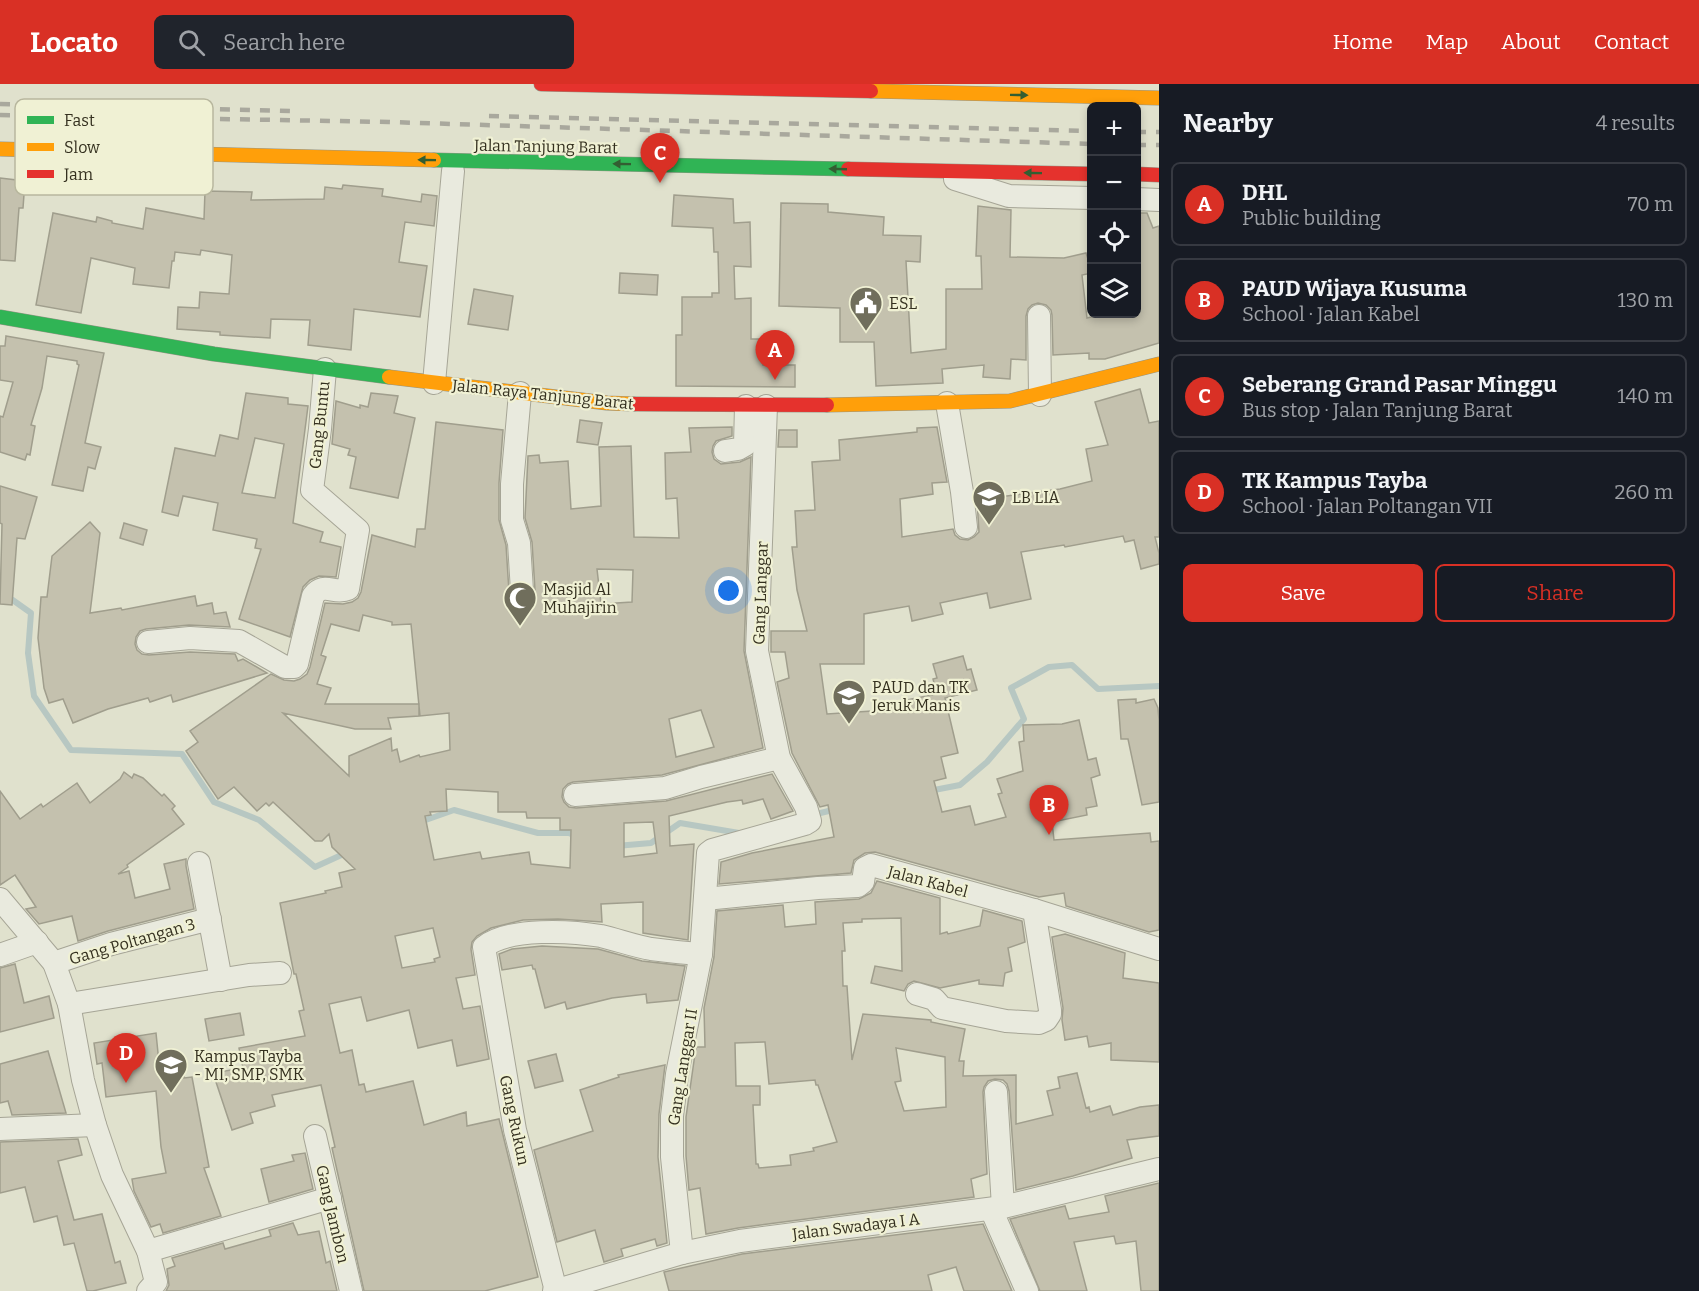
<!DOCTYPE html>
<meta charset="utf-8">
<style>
body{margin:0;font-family:Bitter,serif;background:#20242c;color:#f1f3f6}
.controls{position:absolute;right:18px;top:18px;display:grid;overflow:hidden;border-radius:9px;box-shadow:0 3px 9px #0003}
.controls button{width:54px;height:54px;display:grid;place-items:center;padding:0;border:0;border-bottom:2px solid #363941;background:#171b24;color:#f1f3f6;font:30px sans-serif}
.you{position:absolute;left:729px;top:507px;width:21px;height:21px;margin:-15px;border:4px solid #fff;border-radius:50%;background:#1a73e8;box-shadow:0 0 0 9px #1a73e833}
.badge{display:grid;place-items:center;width:39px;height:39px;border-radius:50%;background:#d93025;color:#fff;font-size:20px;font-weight:700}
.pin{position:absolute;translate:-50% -50px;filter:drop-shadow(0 2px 3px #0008)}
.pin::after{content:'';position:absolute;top:32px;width:21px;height:18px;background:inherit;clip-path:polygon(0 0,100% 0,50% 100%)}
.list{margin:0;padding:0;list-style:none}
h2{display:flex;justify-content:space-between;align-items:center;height:78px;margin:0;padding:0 24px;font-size:26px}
h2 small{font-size:20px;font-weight:400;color:#9ea1a6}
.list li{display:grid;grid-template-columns:39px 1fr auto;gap:18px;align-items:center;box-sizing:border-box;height:84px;margin:0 12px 12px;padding:0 12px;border:2px solid #363941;border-radius:9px}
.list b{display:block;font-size:22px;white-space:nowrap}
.list p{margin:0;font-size:20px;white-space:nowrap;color:#9ea1a6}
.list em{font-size:20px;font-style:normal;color:#9ea1a6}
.actions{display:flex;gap:12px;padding:18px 24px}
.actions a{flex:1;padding:14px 0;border:2px solid #d93025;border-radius:9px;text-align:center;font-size:21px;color:#d93025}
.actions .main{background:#d93025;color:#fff}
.icon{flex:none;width:33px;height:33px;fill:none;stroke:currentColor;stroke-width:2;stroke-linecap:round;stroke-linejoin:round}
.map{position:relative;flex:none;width:1159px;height:1207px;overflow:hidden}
header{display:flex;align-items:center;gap:36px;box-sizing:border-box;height:84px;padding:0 30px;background:#d93025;color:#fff}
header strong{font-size:28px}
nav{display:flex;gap:33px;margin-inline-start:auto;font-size:21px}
.search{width:420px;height:54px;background:#20242c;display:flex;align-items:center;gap:15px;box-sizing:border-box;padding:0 21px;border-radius:9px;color:#9ea1a6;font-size:22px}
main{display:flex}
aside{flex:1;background:#171b24}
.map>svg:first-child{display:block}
</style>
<header>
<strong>Locato</strong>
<div class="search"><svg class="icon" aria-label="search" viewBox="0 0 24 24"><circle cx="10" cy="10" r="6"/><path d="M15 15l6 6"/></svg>Search here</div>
<nav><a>Home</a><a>Map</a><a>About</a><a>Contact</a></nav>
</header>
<main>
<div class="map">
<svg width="1159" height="1207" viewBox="0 0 1159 1207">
<rect width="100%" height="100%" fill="#e0e1cd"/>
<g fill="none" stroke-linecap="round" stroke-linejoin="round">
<g stroke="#b7c7c2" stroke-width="6">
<polyline points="0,507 31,529 28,569 34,612 71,666 182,670 214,718 259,736 315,783 348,768"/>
<polyline points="929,707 960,701 987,678 1024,635 1011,604 1049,583 1072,581 1098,605 1159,602"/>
<polyline points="812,731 837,725"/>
<polyline points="420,738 454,726 538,749 569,749 578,753"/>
<polyline points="616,762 651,759 680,739 739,749"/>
</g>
</g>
<g fill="#c4c1ae" stroke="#a09e8d" stroke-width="1.5" fill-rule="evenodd">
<polygon points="0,94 25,97 23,124 19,124 15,177 0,176"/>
<polygon points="343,101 383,105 382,112 421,118 422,110 437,112 434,142 405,138 399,178 427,182 420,233 354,225 351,266 308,261 310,236 271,235 270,254 220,251 220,248 177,245 178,223 199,224 200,208 229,210 232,171 201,166 200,171 175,168 174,177 172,177 169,204 133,200 135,184 91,174 81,229 36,221 53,129 96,138 97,133 112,137 112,139 143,145 146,124 204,135 205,107 252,108 251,116 324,115 325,103 342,105"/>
<polygon points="674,111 733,115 734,139 750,138 751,183 734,182 735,215 751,214 751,255 760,255 760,263 763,263 763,281 795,281 795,303 676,302 676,251 682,251 682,213 712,213 712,209 719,209 718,168 714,168 713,144 672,142"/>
<polygon points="781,119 828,120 828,128 884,133 883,151 921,152 920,178 906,177 911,269 946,265 946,205 982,205 981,172 976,172 978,122 1011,126 1010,173 1064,174 1086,169 1092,187 1092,189 1082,191 1087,234 1103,230 1137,230 1137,129 1147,129 1153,144 1159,142 1159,259 1105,275 1089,275 1089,269 1053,271 1052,231 1051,226 1046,221 1038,219 1032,221 1028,225 1026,232 1026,276 1011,275 1010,295 983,293 984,281 942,285 943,299 876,302 874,258 840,258 840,224 779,222"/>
<polygon points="620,189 658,191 657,211 619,209"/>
<polygon points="474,205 513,212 508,246 468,240"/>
<polygon points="6,252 104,269 85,359 101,363 95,385 88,383 83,407 52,401 79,281 77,280 77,277 47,272 42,304 31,341 35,342 30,371 27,370 25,376 0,368 0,332 3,333 13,298 0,296 0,262 5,262"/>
<polygon points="1140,305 1149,339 1159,337 1159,453 1155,453 1159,469 1159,480 1141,485 1134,456 1125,458 1123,452 1065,463 1064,461 1021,468 1031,515 990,524 987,509 940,519 943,530 912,537 909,522 864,530 864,580 820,580 827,630 887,626 886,620 937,610 933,595 937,594 933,580 963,572 967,586 971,585 977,606 945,614 958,669 941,673 946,694 934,697 942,728 970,722 975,741 1006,733 998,710 1002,709 997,695 1023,687 1019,658 1024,657 1023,641 1062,640 1079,636 1088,676 1096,674 1100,691 1091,694 1097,722 1086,724 1087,731 1052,738 1054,756 1150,749 1151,758 1159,757 1159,846 1149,848 1066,822 1064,809 1039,813 875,768 865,769 854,776 851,789 719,800 721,778 752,769 834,753 828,721 820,723 792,669 777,598 789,594 785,568 771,568 771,547 807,547 797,506 792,463 797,463 795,427 815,426 812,378 840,376 839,356 917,348 917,344 937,343 947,398 932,399 933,410 900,415 902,453 953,445 955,451 960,455 968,456 974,453 979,448 977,416 1060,405 1092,397 1086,365 1108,361 1095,318"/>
<path d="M246 309 288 314V320L308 322 293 439 323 448 320 458 341 463 336 493 319 492 310 496 303 503 290 553 239 535 261 465 255 464 257 455 213 446 218 419 183 412 178 432 162 428 175 364 215 372 220 351 238 355ZM255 354 284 360 275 414 242 409Z"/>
<polygon points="371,309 398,312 394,329 415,334 398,414 350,404 356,373 348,371 350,365 332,360 336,317 360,324 360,321 368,323"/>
<polygon points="580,336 602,339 598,361 577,358"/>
<path d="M436 338 503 346 499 399V436L506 461 509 508 510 514 516 519 522 520 530 518 534 512 535 506 532 458 525 434 528 372 539 371 540 379 568 377 571 425 601 422 599 363 631 362 634 453 679 454 677 414 666 415 665 369 691 368 689 344 732 343V352L716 357 713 362 712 368 714 375 721 380 740 378 751 373 744 567 763 664 662 691 573 698 568 700 563 705 562 713 564 718 569 723 576 724 666 717 772 690 793 727 771 735 763 715 743 720 742 716 727 718 669 732 670 762 694 760 688 856 643 849V818L601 820 602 838 558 835 523 836 491 844 477 852 472 858 471 865 475 891 456 894 463 925 480 922 489 975 457 982 452 956 418 964 409 926 367 937 361 913 329 920 340 969 352 966 359 1001 364 1000 366 1008 413 997 424 1041 466 1028 467 1042 499 1035 538 1193 485 1207H364L332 1064 335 1063 321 1001 272 1011 275 1022 250 1029 253 1039 232 1046 213 989 243 984 239 964 305 952 299 927 304 926 296 890H294L280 819 326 809 325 807 342 803 339 789 355 785 332 763 329 750 322 757H315L273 718 269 722 266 719 257 727 234 703 218 715 186 667 198 658 190 647 271 590 284 596 294 597 300 595 307 590 310 583 325 519 343 520 352 518 358 514 361 508 372 451 415 463 417 445H425ZM597 485 633 486 632 518 601 520ZM363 531 392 538V541L411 540 420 632 449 629 450 666 420 673 419 671 400 678 397 665 392 667 391 654 349 672V692L283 629 355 645H391L388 634 419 632V620H325L331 604 317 600 326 573 321 571 331 540 359 547ZM701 626 714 663 676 673 669 635ZM446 705 498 708V728H526L527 734H560V746H571L570 784 531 780 529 768 482 775 480 768 434 776 425 732 431 731 430 728 447 727ZM653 738 657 769 624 773V739ZM433 844 440 873 434 875 435 878 402 884 395 852Z"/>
<polygon points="779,346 797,346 797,363 778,363"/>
<polygon points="0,402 37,413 25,455 17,454 12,521 0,520 2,440 0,439"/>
<polygon points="90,438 100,449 90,529 121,524 122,526 195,512 197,522 212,519 214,530 226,528 230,543 189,541 146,545 140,547 136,553 135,560 137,566 142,570 149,571 190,568 235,570 238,577 243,575 267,589 173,618 171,611 150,618 148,614 108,625 73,639 63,615 49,619 44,604 38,554 41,513 47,513 52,472"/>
<polygon points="124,439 147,446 143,461 120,454"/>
<polygon points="1136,615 1136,619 1154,615 1158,624 1159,636 1159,718 1142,721 1128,655 1121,655 1118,616"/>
<polygon points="124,688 132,694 134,690 143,694 162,712 164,710 175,722 172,725 184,740 127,781 128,783 118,790 129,787 135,814 170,805 164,780 186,775 186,782 194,825 108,847 78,857 72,832 39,840 26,825 36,823 15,791 0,801 0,707 20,735 41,720 43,723 77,699 90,719 120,695"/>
<path d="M877 797 940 814V850L947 848 948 850 980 842 983 826 1022 837 1025 858 1008 864 1012 887 1005 889 1003 902 979 900V896L940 904 914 897 908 900 904 907 871 899 875 882 902 887 901 834 862 835V838L843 839 845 867H842L843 902H847L852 976 863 930 931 936V938L965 945 959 977H964L963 992 1016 991V1040L1053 1031 1047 1007 1060 1004 1058 993 1077 989 1086 1024 1089 1023 1090 1028 1110 1022 1113 1031 1140 1023 1159 1021V1052L1127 1056 1132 1074 1073 1092 1016 1106 1009 1007 1007 1000 1003 996 995 995 988 997 984 1003 983 1008 987 1090 971 1095 974 1113 738 1144 706 1150 700 1104 689 1106 686 1072V1033L696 963H705L704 924 714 873 717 827 783 821 785 843 816 840 815 818 859 815 871 809ZM765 958 769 1000 815 996 816 1001H818L837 1058 813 1064 814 1067 790 1071 791 1081 759 1084 758 1080H756L753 1021H760V1002H736L735 959ZM896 964 945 973 946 1023 904 1027 895 998 901 997Z"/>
<polygon points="1065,850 1125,869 1123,894 1159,899 1159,978 1111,976 1111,959 1089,963 1087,952 1065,956 1062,936 1063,924 1052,853"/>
<polygon points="542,862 598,865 642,877 685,882 678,916 647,919 646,910 612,914 567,925 565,918 545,924 535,885 533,885 532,881 502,886 499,870 512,865"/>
<polygon points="15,880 24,919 49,912 54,934 0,948 0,884"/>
<polygon points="240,929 244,951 209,957 205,935"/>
<polygon points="156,949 159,979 181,976 184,994 192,993 209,1083 204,1084 221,1132 163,1149 160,1140 151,1143 134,1107 132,1095 166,1089 161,1063 156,1007 106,1013 102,979 97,980 94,959"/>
<polygon points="48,967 66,1029 12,1031 8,1017 0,1019 0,980"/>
<polygon points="556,970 563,997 535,1004 528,977"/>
<polygon points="665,981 659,1030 658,1073 667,1159 657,1162 655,1155 621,1165 623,1172 604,1178 595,1146 557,1158 534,1066 593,1047 580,1006 619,993 618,991"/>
<polygon points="78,1055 82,1071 58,1077 74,1136 102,1130 115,1179 120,1177 126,1199 93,1207 87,1207 74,1159 64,1161 57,1132 34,1138 25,1103 0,1109 0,1058"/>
<polygon points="305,1069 313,1105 269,1118 261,1085 294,1077 292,1071"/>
<polygon points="1159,1099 1159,1207 1141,1207 1136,1157 1116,1160 1114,1152 1074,1158 1087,1207 1040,1207 1010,1135 1065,1122 1069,1135 1109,1128 1105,1112"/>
<polygon points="293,1139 298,1151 319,1147 326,1179 330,1177 337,1207 166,1207 169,1201 167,1185 175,1182 172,1174 223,1159 225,1165 271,1152 269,1146"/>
<polygon points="983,1140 1012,1207 964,1207 956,1183 928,1191 932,1207 669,1207 664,1188 742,1170"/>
</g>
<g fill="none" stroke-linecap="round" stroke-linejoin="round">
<g stroke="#a6a596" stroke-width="24">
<g id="street">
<polyline points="955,95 1009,112 1092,114"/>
<polyline points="1136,115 1159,116"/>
<polyline points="1039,232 1040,311"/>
<polyline points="434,299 453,87"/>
<polyline points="520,309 512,400 512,436 519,459 522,507"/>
<polyline points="947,319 962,408 966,443"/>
<polyline points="725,367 738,365 745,361 746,322"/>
<path d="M148 558 190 554 239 557 285 583H294L297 580 313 512C324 497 334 511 348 505L358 446 312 406 320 345 325 285"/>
<polyline points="575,711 665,704 701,693 779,674"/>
<polyline points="199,779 221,896"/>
<polyline points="0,815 54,879 69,920 83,996 95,1041 112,1091 148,1167 156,1198 148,1207"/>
<polyline points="705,815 818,804 858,802 863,798 865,784 871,781 1034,826 1159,865"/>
<polyline points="0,871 37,858"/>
<polyline points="54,879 111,860 210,835"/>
<polyline points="917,910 934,915 942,924 1006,937 1039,939 1046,936 1050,930 1050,926 1034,826"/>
<polyline points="69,920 249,891 280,889"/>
<polyline points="996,1008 1003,1123"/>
<polyline points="0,1045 95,1041"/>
<polyline points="315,1052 351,1207"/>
<polyline points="991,1125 1027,1207"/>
<polyline points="148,1167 330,1114"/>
<polyline points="682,1169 672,1073 672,1032 677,990 701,870 708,769 712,766 805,740 810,737 806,723 779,674 757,567 766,322"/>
<polyline points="554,1207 682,1169 740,1157 1003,1123 1159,1085"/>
<path d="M556 1207 515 1046 484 863C509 843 572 847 601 852 618 856 634 862 651 865 667 867 684 869 701 870"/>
</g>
</g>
<g stroke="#959586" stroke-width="15">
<g id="fast">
<polyline points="434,76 848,85"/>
<polyline points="0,233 214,270 389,293"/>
</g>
</g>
<g stroke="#959586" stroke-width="15">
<g id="slow">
<polyline points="871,7 1159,14"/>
<polyline points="0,65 434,76"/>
<polyline points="389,293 607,319 634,320"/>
<polyline points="827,321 1010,317 1159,280"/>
</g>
</g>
<g stroke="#959586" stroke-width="15">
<g id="jam">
<polyline points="541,0 871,7"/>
<polyline points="848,85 1092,90"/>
<polyline points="1136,90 1159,91"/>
<polyline points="634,320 827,321"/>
</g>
</g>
<use href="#street" stroke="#e9eade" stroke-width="22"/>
<use href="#fast" stroke="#30b455" stroke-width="14"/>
<use href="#slow" stroke="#ff9f0a" stroke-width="14"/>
<use href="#jam" stroke="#e5322d" stroke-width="14"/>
<g stroke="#a9a89d" stroke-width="4.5" stroke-dasharray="10 10" stroke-linecap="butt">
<polyline points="0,20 291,27"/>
<polyline points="0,31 389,38 1092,60"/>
<polyline points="489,32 1092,47"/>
<polyline points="1136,48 1159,48"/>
<polyline points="1136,61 1159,61"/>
</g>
</g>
<defs><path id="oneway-solid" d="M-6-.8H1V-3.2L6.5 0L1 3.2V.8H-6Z" transform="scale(1.5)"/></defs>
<g fill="#335e32">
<use href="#oneway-solid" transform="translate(1019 11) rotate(1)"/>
<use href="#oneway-solid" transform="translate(427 76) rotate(-179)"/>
<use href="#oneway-solid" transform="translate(622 80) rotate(-179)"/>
<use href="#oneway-solid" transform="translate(838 85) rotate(-178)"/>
<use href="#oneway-solid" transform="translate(1033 89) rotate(-179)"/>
</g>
<defs>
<g id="civic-pin" transform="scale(1.725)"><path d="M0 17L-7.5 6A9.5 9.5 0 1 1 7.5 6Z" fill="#706e5c" stroke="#f0f1d4"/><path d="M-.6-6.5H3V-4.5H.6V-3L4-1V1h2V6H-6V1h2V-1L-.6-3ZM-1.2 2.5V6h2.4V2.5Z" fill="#fff"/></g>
<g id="school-pin" transform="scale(1.725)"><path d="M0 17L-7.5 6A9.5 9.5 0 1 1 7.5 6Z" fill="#706e5c" stroke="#f0f1d4"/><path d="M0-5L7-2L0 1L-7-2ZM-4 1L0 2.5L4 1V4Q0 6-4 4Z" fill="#fff"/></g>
<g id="mosque-pin" transform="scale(1.725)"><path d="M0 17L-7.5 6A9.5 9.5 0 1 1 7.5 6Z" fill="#706e5c" stroke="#f0f1d4"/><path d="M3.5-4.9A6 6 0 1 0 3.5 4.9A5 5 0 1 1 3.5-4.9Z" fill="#fff"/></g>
</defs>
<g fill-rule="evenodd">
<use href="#civic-pin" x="866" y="219"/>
<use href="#school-pin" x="989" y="413"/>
<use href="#mosque-pin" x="520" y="514"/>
<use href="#school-pin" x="849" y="612"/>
<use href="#school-pin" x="171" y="981"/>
</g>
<g text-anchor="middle" stroke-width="4.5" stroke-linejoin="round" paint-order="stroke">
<g font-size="16" fill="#34301f" stroke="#f0f1d4">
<text transform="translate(546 62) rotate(1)" y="6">Jalan Tanjung Barat</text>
<text transform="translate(543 310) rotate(6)" y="6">Jalan Raya Tanjung Barat</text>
<text transform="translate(319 341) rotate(-84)" y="6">Gang Buntu</text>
<text transform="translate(760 509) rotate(-88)" y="6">Gang Langgar</text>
<text transform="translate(928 797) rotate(15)" y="6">Jalan Kabel</text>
<text transform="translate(132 857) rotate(-16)" y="6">Gang Poltangan 3</text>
<text transform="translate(682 983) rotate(-81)" y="6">Gang Langgar II</text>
<text transform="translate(515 1036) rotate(78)" y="6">Gang Rukun</text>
<text transform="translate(333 1130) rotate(77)" y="6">Gang Jambon</text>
<text transform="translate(856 1142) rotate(-7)" y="6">Jalan Swadaya I A</text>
</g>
<g font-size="16" fill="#34301f" stroke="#f0f1d4" text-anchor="start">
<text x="889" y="225">ESL</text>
<text x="1012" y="419">LB LIA</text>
<text x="543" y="511">Masjid Al<tspan x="543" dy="18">Muhajirin</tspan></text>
<text x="872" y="609">PAUD dan TK<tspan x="872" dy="18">Jeruk Manis</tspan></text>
<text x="194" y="978">Kampus Tayba<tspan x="194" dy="18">- MI, SMP, SMK</tspan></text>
</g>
</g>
<rect x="15" y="15" width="198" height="96" rx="9" fill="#f0f1d4" stroke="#b8b79e" stroke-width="1.5"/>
<rect x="27" y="32" width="27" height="8" fill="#30b455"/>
<rect x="27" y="59" width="27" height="8" fill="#ff9f0a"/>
<rect x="27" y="86" width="27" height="8" fill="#e5322d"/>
<g font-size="16" fill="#34301f">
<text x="64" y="42">Fast</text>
<text x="64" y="69">Slow</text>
<text x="64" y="96">Jam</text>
</g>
</svg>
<div class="controls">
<button>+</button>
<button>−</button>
<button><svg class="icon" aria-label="locate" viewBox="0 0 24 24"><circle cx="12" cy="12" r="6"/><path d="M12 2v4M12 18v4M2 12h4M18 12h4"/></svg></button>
<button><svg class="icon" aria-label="layers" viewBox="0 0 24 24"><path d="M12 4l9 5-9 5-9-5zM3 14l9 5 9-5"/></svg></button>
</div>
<div class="you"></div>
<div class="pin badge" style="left:775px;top:296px">A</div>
<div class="pin badge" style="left:1049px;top:751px">B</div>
<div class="pin badge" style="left:660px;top:99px">C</div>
<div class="pin badge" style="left:126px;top:999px">D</div>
</div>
<aside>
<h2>Nearby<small>4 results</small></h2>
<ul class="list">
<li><span class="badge">A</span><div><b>DHL</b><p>Public building</p></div><em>70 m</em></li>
<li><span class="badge">B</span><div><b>PAUD Wijaya Kusuma</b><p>School · Jalan Kabel</p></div><em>130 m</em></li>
<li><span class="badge">C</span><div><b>Seberang Grand Pasar Minggu</b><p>Bus stop · Jalan Tanjung Barat</p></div><em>140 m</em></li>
<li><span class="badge">D</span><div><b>TK Kampus Tayba</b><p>School · Jalan Poltangan VII</p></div><em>260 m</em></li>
</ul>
<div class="actions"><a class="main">Save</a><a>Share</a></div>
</aside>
</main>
